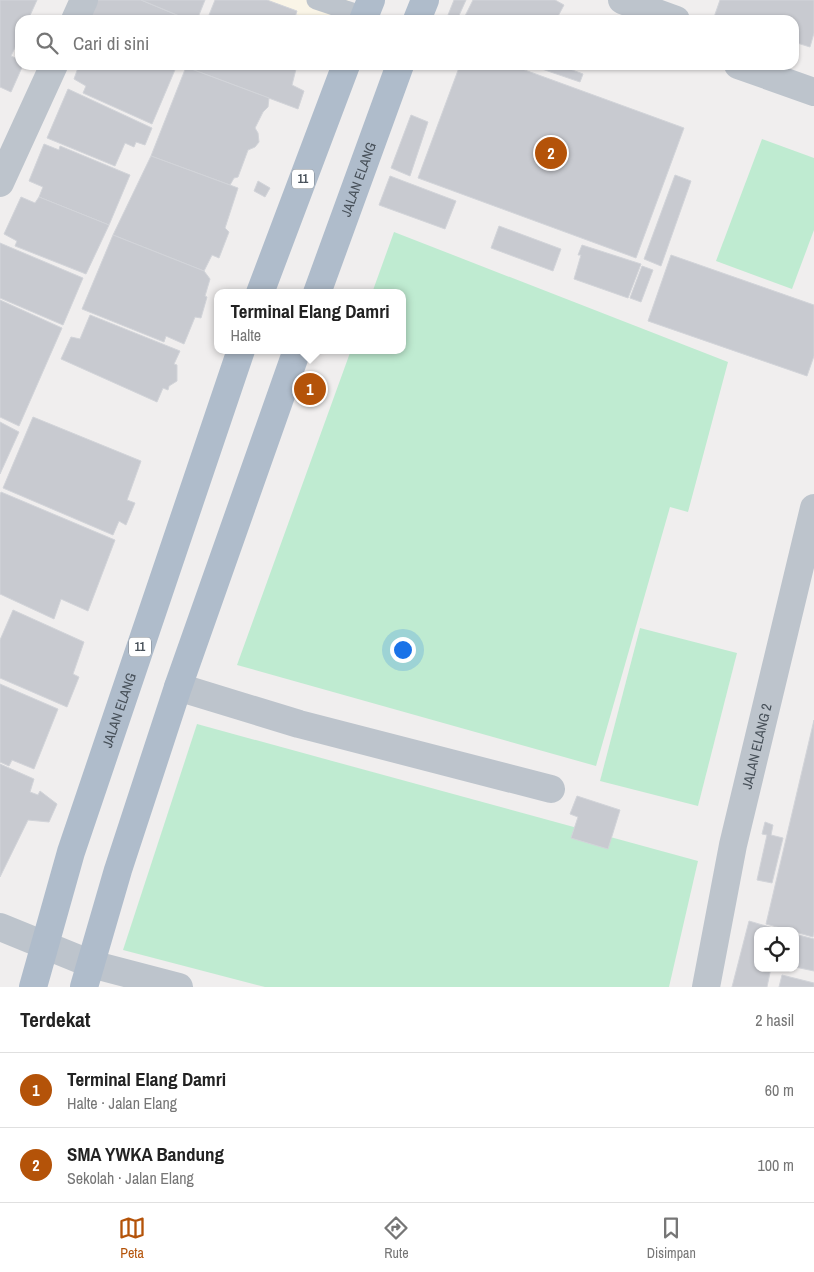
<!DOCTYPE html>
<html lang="id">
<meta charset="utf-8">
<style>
body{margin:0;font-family:"Archivo Narrow",sans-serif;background:#f2f2f2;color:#222}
.controls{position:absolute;right:15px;bottom:15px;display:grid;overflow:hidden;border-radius:10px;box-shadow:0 1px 4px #0004}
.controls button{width:45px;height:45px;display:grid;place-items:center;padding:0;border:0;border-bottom:1px solid #e0e0e0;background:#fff;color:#222;font:25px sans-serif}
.you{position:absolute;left:402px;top:649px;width:18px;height:18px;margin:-12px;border:4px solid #fff;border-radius:50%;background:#1a73e8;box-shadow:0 0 0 8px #1a73e833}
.badge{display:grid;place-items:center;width:32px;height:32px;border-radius:50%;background:#b45309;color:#fff;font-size:16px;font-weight:700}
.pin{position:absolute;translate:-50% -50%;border:2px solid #fff;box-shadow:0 1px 5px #0006}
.popup{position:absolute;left:214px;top:289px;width:192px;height:65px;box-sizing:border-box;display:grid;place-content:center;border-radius:10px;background:#fff;filter:drop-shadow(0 1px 4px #0005);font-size:16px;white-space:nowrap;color:#767676}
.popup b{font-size:19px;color:#222}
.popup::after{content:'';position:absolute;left:50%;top:100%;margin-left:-10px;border:10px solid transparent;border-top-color:#fff}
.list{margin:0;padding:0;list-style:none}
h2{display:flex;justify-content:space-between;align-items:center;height:65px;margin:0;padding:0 20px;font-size:21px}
h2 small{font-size:16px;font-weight:400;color:#767676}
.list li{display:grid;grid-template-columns:32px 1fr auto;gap:15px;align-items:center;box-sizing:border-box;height:75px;padding:0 20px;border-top:1px solid #e0e0e0}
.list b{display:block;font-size:19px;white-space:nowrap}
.list p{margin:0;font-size:16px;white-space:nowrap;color:#767676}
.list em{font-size:16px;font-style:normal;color:#767676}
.icon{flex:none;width:28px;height:28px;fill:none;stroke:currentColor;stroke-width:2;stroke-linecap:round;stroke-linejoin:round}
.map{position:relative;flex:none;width:814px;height:987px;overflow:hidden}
.search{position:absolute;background:#fff;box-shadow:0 1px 4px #0004;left:15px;right:15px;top:15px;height:55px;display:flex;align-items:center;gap:12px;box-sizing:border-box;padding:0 18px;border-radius:15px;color:#767676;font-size:19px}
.sheet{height:215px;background:#fff}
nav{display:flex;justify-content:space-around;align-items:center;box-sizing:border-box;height:70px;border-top:1px solid #e0e0e0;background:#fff;font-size:14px;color:#767676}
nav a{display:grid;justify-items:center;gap:2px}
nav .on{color:#b45309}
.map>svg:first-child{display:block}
</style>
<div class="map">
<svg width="814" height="987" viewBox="0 0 814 987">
<rect width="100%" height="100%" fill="#f0eeee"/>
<polygon fill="#faf5e7" points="262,0 349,0 340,20 311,20"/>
<g fill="#bfebd1">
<polygon points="762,139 814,158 814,230 792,289 716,261"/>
<polygon points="394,232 728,362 688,512 670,507 596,766 237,665 351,350 402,350 402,293 372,293"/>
<polygon points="640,628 737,653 698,806 600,781"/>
<polygon points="197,724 698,861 669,987 265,987 123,950"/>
</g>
<g fill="#c8cad0" stroke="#d2d4d9">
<polygon points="0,0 37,0 28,20 20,20 20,37 11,56 20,60 20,65 23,65 11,92 0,87"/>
<polygon points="94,0 141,0 189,20 85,20"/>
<polygon points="141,0 205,0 197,20 189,20"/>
<polygon points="215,0 267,0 297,11 294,20 207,20"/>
<polygon points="454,0 466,0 457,20 446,20"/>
<polygon points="473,0 555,0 564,5 556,20 463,20"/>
<polygon points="720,0 814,0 814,33 810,47 794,42 794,20 713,20"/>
<polygon points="79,65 177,65 152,124 83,93 86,86 74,79"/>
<polygon points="187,65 297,65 292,85 304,91 298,109 186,67"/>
<polygon points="460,65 511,65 684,128 636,258 418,178"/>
<polygon points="537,65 559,65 583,74 580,82 536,67"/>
<polygon points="186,67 269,98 268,107 263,112 255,128 258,133 259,142 255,147 248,150 238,177 234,178 230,185 151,156"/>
<polygon points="68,89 152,128 145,145 136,142 134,147 125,143 115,166 47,138"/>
<polygon points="411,115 428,122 410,176 391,168"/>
<polygon points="44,144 59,150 60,146 130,175 109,225 39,197 43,187 29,181"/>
<polygon points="151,156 238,188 225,228 229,232 219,258 212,255 204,271 113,235"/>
<polygon points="675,175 691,181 661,266 644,259"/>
<polygon points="390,176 456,201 445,229 379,205"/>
<polygon points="258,181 270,188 265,197 254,191"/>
<polygon points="21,197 35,203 39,197 109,225 86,274 15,246 17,241 4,234"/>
<polygon points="499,226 561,249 553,271 491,248"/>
<polygon points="113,235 204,271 210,279 205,296 207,297 201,318 195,317 184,344 166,336 164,342 82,309"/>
<polygon points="0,243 83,278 63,325 0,298"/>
<polygon points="582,245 641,264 628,298 574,279 581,255 578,255"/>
<polygon points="671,255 814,305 814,356 807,376 648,321"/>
<polygon points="642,266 653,270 641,302 630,298"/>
<polygon points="0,300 62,328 19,426 0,417"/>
<polygon points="90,315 180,351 174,364 177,365 177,381 169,386 168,390 163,388 157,402 61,359 71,337 80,339"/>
<polygon points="33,417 141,461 127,500 135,503 126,525 119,521 113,535 3,488"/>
<polygon points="0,422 19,432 0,474"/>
<polygon points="1,492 115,540 88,611 61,599 54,619 0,594 0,495"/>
<polygon points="13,610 84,642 73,674 79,677 67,707 0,678 0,640"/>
<polygon points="0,684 58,709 34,769 12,760 9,766 0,762"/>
<polygon points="814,720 814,932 813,937 766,924"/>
<polygon points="0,764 34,779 30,792 38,795 40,791 57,804 49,822 28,820 0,877"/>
<polygon points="577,796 620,810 608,849 571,838 578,817 570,814"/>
<polygon points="765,822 773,825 771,835 783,838 772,883 757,880 767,835 762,834"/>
<polygon points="749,921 783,931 758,931 758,968 771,968 767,987 732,987"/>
<polygon points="795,934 814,939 814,971 795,967"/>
<polygon points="782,975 814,983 814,987 779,987"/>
</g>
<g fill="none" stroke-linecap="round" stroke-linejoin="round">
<polyline stroke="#bdc4cc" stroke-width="19" points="316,0 364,16"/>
<g stroke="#bdc4cc" stroke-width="28">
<polyline points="622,0 676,20"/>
<polyline points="75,20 84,0"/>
<polyline points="738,65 814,92"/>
<polyline points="0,183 54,65"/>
<polyline points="178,687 299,724 551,789"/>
<polyline points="0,927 91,964 179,987"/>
<path id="s1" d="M706 987 733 845 814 508"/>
</g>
<g stroke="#afbccb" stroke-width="28">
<polyline points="363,20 371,0"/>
<polyline points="417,20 425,0"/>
<polyline points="260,293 346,65"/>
<path id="s2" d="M317 293 400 65"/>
<path id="s3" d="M33 987 71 852 241 350"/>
<polyline points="84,987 118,870 178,687 297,350"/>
</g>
</g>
<g text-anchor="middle" stroke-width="4.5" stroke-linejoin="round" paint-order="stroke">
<g fill="#fff" stroke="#7e848b" stroke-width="1">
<rect x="292" y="169.5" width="22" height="19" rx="4"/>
<rect x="129" y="637.5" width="22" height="19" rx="4"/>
</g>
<g font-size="12" font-weight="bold" fill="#475059">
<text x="303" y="183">11</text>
<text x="140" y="651">11</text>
</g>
<g font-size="14" fill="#475059" stroke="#fff">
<text dy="5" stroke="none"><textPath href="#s2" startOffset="121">JALAN ELANG</textPath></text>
<text dy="5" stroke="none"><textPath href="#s3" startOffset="290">JALAN ELANG</textPath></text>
<text dy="5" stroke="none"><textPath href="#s1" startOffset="246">JALAN ELANG 2</textPath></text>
</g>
</g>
</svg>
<div class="controls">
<button><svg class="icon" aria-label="locate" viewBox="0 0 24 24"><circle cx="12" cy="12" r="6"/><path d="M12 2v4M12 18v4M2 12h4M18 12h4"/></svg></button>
</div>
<div class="you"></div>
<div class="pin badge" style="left:310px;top:389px">1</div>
<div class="popup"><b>Terminal Elang Damri</b>Halte</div>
<div class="pin badge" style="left:551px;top:153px">2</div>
<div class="search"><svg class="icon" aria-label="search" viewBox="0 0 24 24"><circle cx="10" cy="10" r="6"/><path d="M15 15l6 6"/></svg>Cari di sini</div>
</div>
<section class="sheet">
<h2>Terdekat<small>2 hasil</small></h2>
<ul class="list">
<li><span class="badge">1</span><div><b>Terminal Elang Damri</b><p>Halte · Jalan Elang</p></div><em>60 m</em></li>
<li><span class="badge">2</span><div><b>SMA YWKA Bandung</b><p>Sekolah · Jalan Elang</p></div><em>100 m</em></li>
</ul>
</section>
<nav>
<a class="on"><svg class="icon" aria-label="map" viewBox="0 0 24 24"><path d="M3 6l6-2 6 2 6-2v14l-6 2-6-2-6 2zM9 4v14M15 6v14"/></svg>Peta</a>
<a><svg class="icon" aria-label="directions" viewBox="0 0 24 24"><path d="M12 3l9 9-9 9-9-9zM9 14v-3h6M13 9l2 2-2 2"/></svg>Rute</a>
<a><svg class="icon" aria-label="saved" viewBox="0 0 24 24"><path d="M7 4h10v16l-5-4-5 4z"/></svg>Disimpan</a>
</nav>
